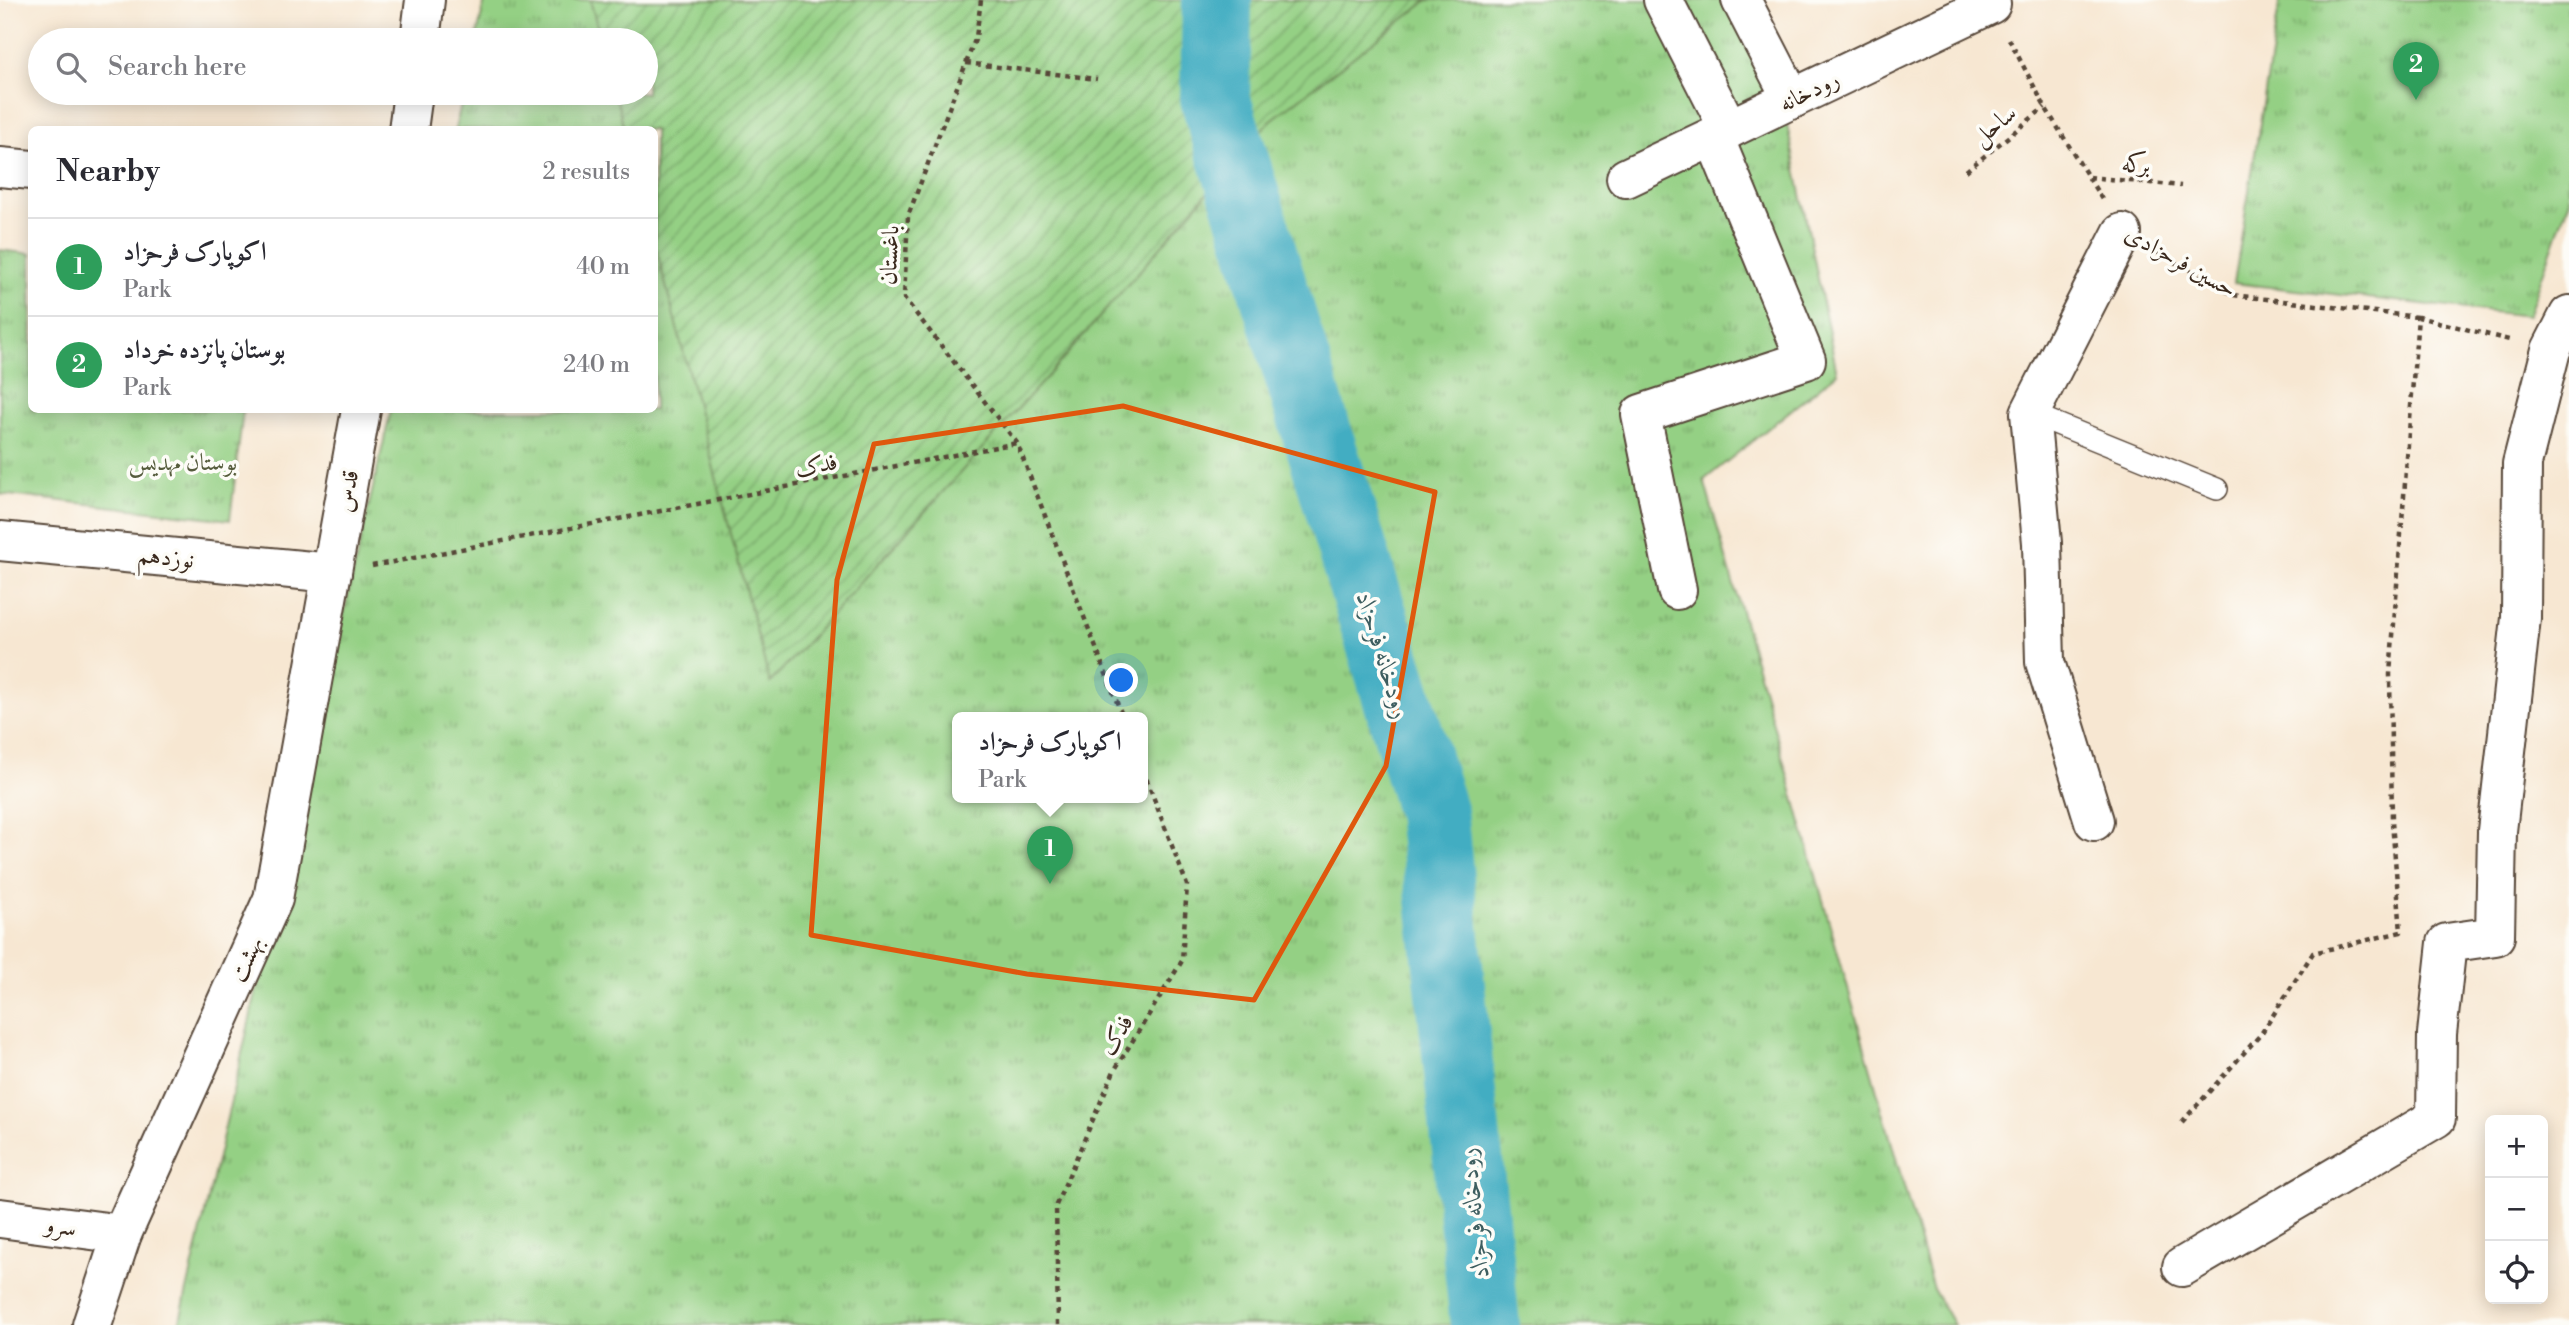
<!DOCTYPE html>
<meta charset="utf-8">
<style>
body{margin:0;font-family:"Libre Bodoni",Amiri,serif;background:#f2f2f3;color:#2b2b33}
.controls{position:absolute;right:21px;bottom:21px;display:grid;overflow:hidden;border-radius:10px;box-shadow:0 4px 18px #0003}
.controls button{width:63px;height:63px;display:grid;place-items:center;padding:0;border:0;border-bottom:2px solid #e1e1e2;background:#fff;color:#2b2b33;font:35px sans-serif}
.you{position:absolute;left:1122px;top:681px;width:24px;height:24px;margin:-18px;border:5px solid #fff;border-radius:50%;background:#1a73e8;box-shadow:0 0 0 10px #1a73e833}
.badge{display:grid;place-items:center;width:46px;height:46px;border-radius:50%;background:#b5179e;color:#fff;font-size:23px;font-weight:700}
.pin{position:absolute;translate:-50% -58px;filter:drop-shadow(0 2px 4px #0008)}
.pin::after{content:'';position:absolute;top:37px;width:24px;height:21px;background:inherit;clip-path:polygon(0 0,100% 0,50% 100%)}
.popup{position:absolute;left:952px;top:712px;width:196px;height:91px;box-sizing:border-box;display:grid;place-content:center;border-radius:10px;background:#fff;filter:drop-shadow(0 2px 5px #0005);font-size:23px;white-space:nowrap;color:#7c7c81}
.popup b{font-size:26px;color:#2b2b33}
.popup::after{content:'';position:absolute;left:50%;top:100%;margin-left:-14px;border:14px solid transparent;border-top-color:#fff}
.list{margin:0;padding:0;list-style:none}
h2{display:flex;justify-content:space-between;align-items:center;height:91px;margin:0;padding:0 28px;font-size:30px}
h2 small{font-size:23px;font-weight:400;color:#7c7c81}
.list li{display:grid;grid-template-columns:46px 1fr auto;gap:21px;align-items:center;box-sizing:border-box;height:98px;padding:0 28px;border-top:2px solid #e1e1e2}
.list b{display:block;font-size:26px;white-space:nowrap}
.list p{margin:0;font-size:23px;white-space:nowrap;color:#7c7c81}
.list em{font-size:23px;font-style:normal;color:#7c7c81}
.icon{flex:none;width:38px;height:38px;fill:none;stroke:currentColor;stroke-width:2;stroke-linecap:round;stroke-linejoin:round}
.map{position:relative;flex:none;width:2569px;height:1325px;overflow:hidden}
.search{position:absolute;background:#fff;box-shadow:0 4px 18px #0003;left:28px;top:28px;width:630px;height:77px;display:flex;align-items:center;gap:18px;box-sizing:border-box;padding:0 24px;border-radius:38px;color:#7c7c81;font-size:26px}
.panel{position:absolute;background:#fff;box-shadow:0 4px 18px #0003;left:28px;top:126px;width:630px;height:287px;border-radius:10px}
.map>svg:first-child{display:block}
</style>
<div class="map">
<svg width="2569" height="1325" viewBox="0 0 2569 1325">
<defs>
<pattern id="grass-tufts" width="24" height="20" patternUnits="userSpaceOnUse" patternTransform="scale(1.75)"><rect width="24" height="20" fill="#94d084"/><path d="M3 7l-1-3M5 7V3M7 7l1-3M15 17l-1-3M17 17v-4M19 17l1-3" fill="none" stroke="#7aa96b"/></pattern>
<pattern id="garden-furrows" width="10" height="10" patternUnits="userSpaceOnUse" patternTransform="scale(1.75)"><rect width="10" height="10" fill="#94d084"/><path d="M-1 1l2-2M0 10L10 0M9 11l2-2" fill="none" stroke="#7aa96b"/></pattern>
</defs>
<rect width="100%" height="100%" fill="#fdfcf7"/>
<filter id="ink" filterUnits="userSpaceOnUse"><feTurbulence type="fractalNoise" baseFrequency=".0143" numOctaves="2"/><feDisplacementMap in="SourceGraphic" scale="14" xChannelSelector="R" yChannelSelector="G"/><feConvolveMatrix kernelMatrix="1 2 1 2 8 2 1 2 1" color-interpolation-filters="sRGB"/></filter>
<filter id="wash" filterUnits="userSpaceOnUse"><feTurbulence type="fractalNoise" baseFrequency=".00686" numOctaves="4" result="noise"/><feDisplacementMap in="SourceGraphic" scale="28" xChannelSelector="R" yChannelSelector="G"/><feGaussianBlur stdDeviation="1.57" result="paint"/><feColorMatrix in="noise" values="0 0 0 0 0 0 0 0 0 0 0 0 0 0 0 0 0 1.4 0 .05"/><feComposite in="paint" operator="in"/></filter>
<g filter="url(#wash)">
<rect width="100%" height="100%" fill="#f7e7d2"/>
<g fill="url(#grass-tufts)" stroke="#687d51" stroke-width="2" fill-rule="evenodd">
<path d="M485 0H1762L1837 373 1704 480 1933 1289 1954 1325H179L391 410H654V130L455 129 464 93H646V40H476ZM957 718H1143V798H957Z"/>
<polygon points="2280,0 2569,0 2569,200 2528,316 2234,283"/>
<polygon points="0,250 31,254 32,410 243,410 230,520 0,494"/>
</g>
<polygon fill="url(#garden-furrows)" stroke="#687d51" stroke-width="2" points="590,0 1428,0 1270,121 1063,359 770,683 655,244 654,130 624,129 615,93 646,93 646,40 601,40"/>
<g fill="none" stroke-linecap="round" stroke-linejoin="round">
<polyline stroke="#43adc2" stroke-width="70" points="1217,0 1215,98 1432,811 1485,1325"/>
</g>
</g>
<g filter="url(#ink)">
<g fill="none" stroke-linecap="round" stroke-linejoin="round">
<g stroke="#574639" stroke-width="24">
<polyline id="lane" points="2030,413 2217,489"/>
</g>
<g stroke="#574639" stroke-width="42">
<g id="street">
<polyline points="1663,0 1729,129"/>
<polyline points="1741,0 1792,99"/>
<polyline points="420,40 425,0"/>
<polyline points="408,130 413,93"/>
<polyline points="0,167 32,170"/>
<polyline points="1626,178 1991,4 1990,0"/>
<polyline points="0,541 332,573"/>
<polyline points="1677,590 1641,414 1806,360 1714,137"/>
<polyline points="2094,821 2045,662 2042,543 2030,413 2122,233"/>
<polyline points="0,1218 122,1234"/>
<polyline points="2182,1267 2436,1118 2437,1034 2447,943 2495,936 2497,831 2521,618 2522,464 2551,350 2569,315"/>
<polyline points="92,1325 122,1234 273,899 361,410"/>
</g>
</g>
<g stroke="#574639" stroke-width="4.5" stroke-dasharray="5 5" stroke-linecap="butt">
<polyline points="981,0 976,37 908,216 904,298 1017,443 1123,718"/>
<polyline points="2009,39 2045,107 2103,201"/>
<polyline points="966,63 1097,79"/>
<polyline points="1966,171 2045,107"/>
<polyline points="2089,177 2181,186"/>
<polyline points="2155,251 2233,295 2417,317"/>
<polyline points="372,566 1017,443"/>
<polyline points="2182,1122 2261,1034 2313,953 2401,932 2392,822 2390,674 2418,317 2513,341"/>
<polyline points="1058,1325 1056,1205 1114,1071 1182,961 1187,885 1143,770"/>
</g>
<use href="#lane" stroke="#fff" stroke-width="21"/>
<use href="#street" stroke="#fff" stroke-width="38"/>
</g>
</g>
<path fill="none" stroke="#df570d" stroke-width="5" stroke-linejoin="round" d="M1123 406 1435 492 1386 766 1254 1000 1027 974 811 935 837 580 874 444Z"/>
<g text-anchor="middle" stroke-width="7" stroke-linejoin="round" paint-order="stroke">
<g font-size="24" fill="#3b2a1e" stroke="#fdfcf7">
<text transform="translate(1809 91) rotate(-26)" y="8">رودخانه</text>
<text transform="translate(1994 125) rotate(-39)" y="8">ساحل</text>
<text transform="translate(2136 164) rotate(6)" y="8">برکه</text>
<text transform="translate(889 255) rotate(-87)" y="8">باغستان</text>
<text transform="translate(2181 261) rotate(29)" y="8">حسین فرحزادی</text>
<text transform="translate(816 465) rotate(-11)" y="8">فدک</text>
<text transform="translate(347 491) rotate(-80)" y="8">قدس</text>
<text transform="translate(166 557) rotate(6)" y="8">نوزدهم</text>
<text transform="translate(246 959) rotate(-66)" y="8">بهشت</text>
<text transform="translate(1116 1035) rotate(-59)" y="8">فدک</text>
<text transform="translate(61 1226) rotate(8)" y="8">سرو</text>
</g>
<g font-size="24" fill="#565c3d" stroke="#fdfcf7">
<text x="183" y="470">بوستان مهدیس</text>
</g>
<g font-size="26" font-style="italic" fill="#3e5e60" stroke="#fdfcf7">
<text transform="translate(1384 655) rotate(73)" y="9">رودخانه فرحزاد</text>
<text transform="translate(1473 1213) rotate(-96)" y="9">رودخانه فرحزاد</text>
</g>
</g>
</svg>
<div class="controls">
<button>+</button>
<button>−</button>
<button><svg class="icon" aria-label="locate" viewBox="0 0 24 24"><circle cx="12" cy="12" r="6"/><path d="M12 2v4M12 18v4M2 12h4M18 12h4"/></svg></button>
</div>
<div class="you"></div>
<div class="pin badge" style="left:1050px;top:884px;background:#2e9e5b">1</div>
<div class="popup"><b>اکوپارک فرحزاد</b>Park</div>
<div class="pin badge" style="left:2416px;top:100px;background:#2e9e5b">2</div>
<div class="search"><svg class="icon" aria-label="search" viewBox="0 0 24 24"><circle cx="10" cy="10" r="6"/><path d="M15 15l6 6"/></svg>Search here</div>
<section class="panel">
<h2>Nearby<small>2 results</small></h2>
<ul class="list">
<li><span class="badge" style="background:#2e9e5b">1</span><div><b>اکوپارک فرحزاد</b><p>Park</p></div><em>40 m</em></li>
<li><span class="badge" style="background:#2e9e5b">2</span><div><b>بوستان پانزده خرداد</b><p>Park</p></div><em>240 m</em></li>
</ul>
</section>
</div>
